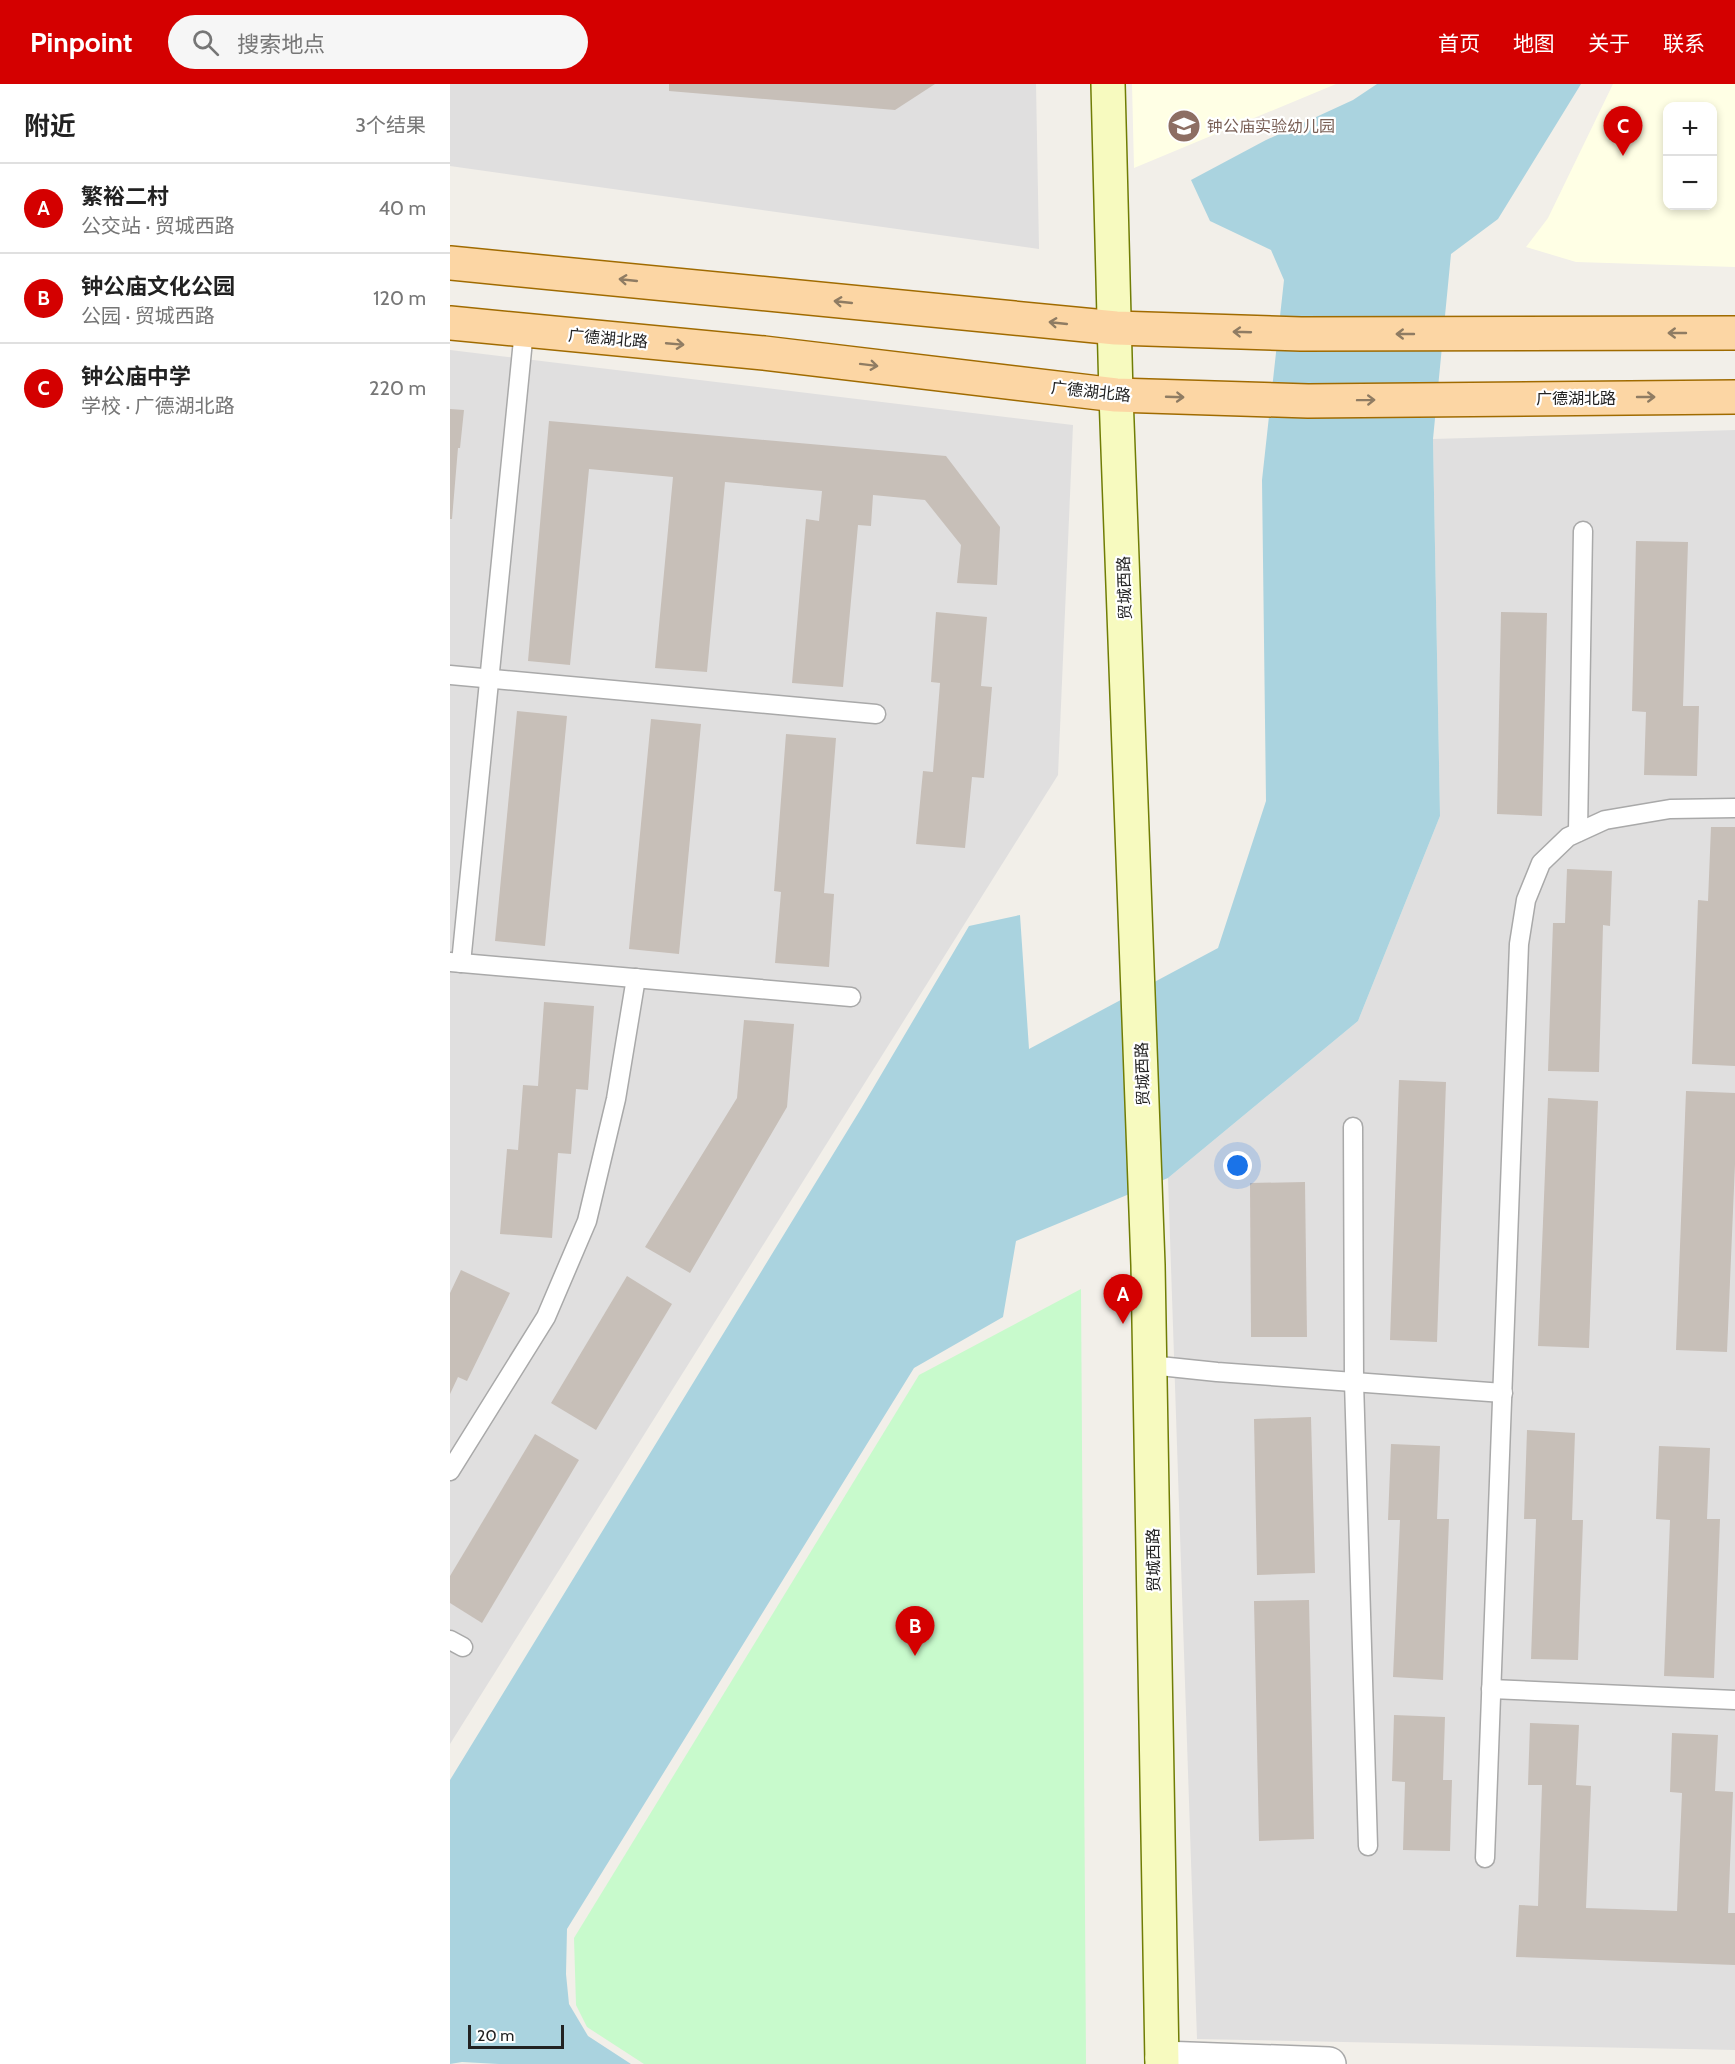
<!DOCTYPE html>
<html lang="zh">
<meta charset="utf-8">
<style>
body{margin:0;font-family:Cabin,"Noto Sans SC",sans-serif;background:#f6f6f6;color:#222}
.controls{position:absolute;right:18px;top:18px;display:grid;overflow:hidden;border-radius:12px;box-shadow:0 3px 9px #0003}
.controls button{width:54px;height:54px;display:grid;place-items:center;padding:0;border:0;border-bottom:2px solid #e0e0e0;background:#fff;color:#222;font:30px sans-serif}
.scale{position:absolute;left:18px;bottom:15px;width:96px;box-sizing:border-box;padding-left:6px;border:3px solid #222;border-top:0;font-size:16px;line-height:21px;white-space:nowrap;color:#222;-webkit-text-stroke:4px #fff;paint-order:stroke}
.you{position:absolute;left:788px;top:1082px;width:21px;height:21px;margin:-15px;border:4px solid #fff;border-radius:50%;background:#1a73e8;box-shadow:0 0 0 9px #1a73e833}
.badge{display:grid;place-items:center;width:39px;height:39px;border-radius:50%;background:#d40000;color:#fff;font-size:20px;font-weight:700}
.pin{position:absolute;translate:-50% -50px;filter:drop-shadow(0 2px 3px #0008)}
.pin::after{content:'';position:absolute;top:32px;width:21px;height:18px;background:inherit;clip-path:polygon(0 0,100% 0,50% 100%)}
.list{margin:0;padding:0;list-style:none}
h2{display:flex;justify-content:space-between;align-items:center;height:78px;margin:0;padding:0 24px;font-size:26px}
h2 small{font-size:20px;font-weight:400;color:#767676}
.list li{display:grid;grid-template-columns:39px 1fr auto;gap:18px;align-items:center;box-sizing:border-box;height:90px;padding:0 24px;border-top:2px solid #e0e0e0}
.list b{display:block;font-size:22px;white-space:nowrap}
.list p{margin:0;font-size:20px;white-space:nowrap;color:#767676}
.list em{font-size:20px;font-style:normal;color:#767676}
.icon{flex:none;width:33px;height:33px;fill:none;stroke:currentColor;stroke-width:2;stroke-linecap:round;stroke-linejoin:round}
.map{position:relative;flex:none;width:1285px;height:1980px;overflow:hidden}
header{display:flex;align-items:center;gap:36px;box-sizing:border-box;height:84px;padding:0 30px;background:#d40000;color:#fff}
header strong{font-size:28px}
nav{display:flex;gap:33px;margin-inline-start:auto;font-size:21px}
.search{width:420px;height:54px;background:#f6f6f6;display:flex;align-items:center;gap:15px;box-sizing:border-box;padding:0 21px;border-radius:33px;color:#767676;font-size:22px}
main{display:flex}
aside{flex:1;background:#fff}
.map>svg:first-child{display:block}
</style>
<header>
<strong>Pinpoint</strong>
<div class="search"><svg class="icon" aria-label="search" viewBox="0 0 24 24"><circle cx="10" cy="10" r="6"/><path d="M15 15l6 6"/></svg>搜索地点</div>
<nav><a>首页</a><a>地图</a><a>关于</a><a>联系</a></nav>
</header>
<main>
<aside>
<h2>附近<small>3个结果</small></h2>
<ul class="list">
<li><span class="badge">A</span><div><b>繁裕二村</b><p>公交站 · 贸城西路</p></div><em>40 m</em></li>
<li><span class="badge">B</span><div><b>钟公庙文化公园</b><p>公园 · 贸城西路</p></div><em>120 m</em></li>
<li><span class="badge">C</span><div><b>钟公庙中学</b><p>学校 · 广德湖北路</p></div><em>220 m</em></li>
</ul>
</aside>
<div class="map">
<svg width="1285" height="1980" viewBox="0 0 1285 1980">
<rect width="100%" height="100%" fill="#f2efe9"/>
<g fill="#e0dfdf">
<polygon points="0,0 586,0 589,165 0,82"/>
<polygon points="0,266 623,341 608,691 0,1660"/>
<polygon points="1285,346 1285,1966 747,1955 718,1094 908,937 990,732 983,355"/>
</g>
<g fill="#ffffe5" fill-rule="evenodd">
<polygon points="682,0 886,0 684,84"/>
<path d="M1163 0H1285V183L1126 178 1076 163 1098 134ZM1262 22V122H1218V22Z"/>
</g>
<polygon fill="#c8facc" points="631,1205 636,1980 194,1980 137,1943 126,1921 124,1854 469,1291"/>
<polygon fill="#aad3df" points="927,0 1131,0 1048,135 1001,170 983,355 990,732 908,937 718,1094 566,1157 553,1233 464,1284 117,1845 116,1890 119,1920 138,1952 181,1980 49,1980 12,1978 0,1980 0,1696 412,1023 519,842 570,831 579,965 768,864 816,717 812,396 834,196 821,166 760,137 741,96 816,56 903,16"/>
<g fill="#c7bfb8">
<polygon points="219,0 485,0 445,26 219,7"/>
<polygon points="0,325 14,326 10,364 8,364 2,435 0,435"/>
<polygon points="99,337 496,372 550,443 547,501 507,499 511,461 475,416 423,411 421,442 408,441 393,603 342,599 356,435 369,437 372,407 275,398 257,588 205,584 223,393 139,385 120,581 78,577"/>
<polygon points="1186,457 1238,458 1233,622 1249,622 1247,692 1194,691 1196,628 1182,627"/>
<polygon points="486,528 537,533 531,602 542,603 534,694 522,693 515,764 466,760 473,687 483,688 490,599 481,598"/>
<polygon points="1051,528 1097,529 1092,732 1047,730"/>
<polygon points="67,627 117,632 95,862 45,857"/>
<polygon points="201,635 251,640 229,870 179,865"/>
<polygon points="336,650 386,654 374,809 384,810 379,883 325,879 331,808 324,807"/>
<polygon points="1261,743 1285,743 1285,982 1242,980 1248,816 1258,817"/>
<polygon points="1117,785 1162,787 1160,842 1153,841 1149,988 1098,987 1103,839 1115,839"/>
<polygon points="94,918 144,922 138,1006 126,1005 121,1070 108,1069 102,1154 50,1150 57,1065 68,1066 73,1001 88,1002"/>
<polygon points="294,936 344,940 337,1023 240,1189 195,1163 287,1014"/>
<polygon points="949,996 996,998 987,1258 940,1256"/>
<polygon points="1236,1007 1285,1009 1285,1080 1277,1268 1226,1266"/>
<polygon points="1098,1014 1148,1017 1139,1264 1088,1262"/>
<polygon points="855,1098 857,1253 801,1253 800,1099"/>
<polygon points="11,1186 60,1209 17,1297 8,1293 0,1310 0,1209"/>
<polygon points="177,1192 222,1220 146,1346 101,1319"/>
<polygon points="861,1333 865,1489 807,1491 804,1335"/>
<polygon points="1077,1346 1125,1349 1122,1436 1133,1436 1128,1576 1081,1575 1086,1435 1074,1435"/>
<polygon points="85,1350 129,1376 32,1539 0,1519 0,1492"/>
<polygon points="941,1360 990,1362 987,1435 999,1435 993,1596 943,1593 950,1436 938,1436"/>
<polygon points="1209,1362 1260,1364 1257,1435 1270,1435 1264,1594 1214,1592 1220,1436 1206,1435"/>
<polygon points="859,1516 864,1755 809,1757 804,1517"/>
<polygon points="944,1631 995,1633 993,1696 1002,1696 1000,1767 953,1766 955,1698 942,1697"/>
<polygon points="1080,1639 1129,1641 1126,1701 1141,1702 1136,1824 1227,1827 1232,1709 1220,1708 1222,1649 1268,1651 1265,1707 1283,1708 1278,1829 1285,1829 1285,1881 1066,1873 1069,1821 1088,1822 1092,1701 1078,1701"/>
</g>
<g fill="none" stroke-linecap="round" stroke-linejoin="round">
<g stroke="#a9a9a9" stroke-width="21">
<g id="service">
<polyline points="0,591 426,630"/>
<polyline points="1128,748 1133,447"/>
<polyline points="0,878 401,913"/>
<polyline points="11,879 74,246"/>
<polyline points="903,1043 904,1298 918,1762"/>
<polyline points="700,1281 767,1288 1053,1309"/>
<polyline points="0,1387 96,1233 137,1137 166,1015 186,894"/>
<polyline points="0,1556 13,1563"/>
<polyline points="1041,1605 1285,1616"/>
<polyline points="1035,1774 1069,860 1076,816 1091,779 1118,753 1155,736 1220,725 1285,724"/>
</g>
</g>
<g stroke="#a9a9a9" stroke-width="36">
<polyline id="tertiary" points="712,1974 879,1980"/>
</g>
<g stroke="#707d05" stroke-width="36">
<polyline id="secondary" points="658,0 666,311 698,1181 712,1980"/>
</g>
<g stroke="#a06b00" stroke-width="36">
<g id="primary">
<polyline points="0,179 666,244 851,250 1285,249"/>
<polyline points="0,239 314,269 666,311 858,317 1285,313"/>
</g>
</g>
<use href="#service" stroke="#fff" stroke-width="18"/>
<use href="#tertiary" stroke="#fff" stroke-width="33"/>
<use href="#secondary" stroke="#f7fabf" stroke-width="33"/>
<use href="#primary" stroke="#fcd6a4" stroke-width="33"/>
</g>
<defs><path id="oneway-shaft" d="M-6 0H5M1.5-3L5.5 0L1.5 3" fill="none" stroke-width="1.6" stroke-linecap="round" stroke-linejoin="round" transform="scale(1.5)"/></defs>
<g stroke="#8f7c63">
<use href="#oneway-shaft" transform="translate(178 196) rotate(-174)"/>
<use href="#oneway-shaft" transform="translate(393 218) rotate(-174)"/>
<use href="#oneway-shaft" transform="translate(608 239) rotate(-174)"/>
<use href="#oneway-shaft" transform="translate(792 248) rotate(-178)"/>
<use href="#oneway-shaft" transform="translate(1227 249) rotate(180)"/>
<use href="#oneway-shaft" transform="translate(955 250) rotate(-180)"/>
<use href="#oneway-shaft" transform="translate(225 260) rotate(5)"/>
<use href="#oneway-shaft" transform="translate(419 281) rotate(7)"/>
<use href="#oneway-shaft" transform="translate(725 313) rotate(2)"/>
<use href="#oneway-shaft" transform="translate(1196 313)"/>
<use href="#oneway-shaft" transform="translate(916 316) rotate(-1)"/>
</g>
<defs>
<g id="school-disc" transform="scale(1.725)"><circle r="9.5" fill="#8d6e63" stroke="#fff"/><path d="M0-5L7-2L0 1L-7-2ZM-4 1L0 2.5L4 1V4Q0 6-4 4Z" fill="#fff"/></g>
</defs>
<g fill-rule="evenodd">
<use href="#school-disc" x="734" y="42"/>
</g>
<g text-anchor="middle" stroke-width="4.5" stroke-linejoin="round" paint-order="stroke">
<g font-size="16" fill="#785e54" stroke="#fff" text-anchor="start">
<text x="757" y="48">钟公庙实验幼儿园</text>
</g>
<g font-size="16" fill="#222" stroke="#fff">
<text transform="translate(158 254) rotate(5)" y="6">广德湖北路</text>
<text transform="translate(641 307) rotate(6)" y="6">广德湖北路</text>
<text x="1126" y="320">广德湖北路</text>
<text transform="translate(674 504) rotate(-92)" y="6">贸城西路</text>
<text transform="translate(692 990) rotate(-92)" y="6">贸城西路</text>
<text transform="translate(703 1476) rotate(-91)" y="6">贸城西路</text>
</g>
</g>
</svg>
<div class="controls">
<button>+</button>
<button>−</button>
</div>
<div class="scale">20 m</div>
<div class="you"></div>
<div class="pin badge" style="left:673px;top:1240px">A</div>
<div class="pin badge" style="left:465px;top:1572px">B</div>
<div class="pin badge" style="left:1173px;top:72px">C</div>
</div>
</main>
